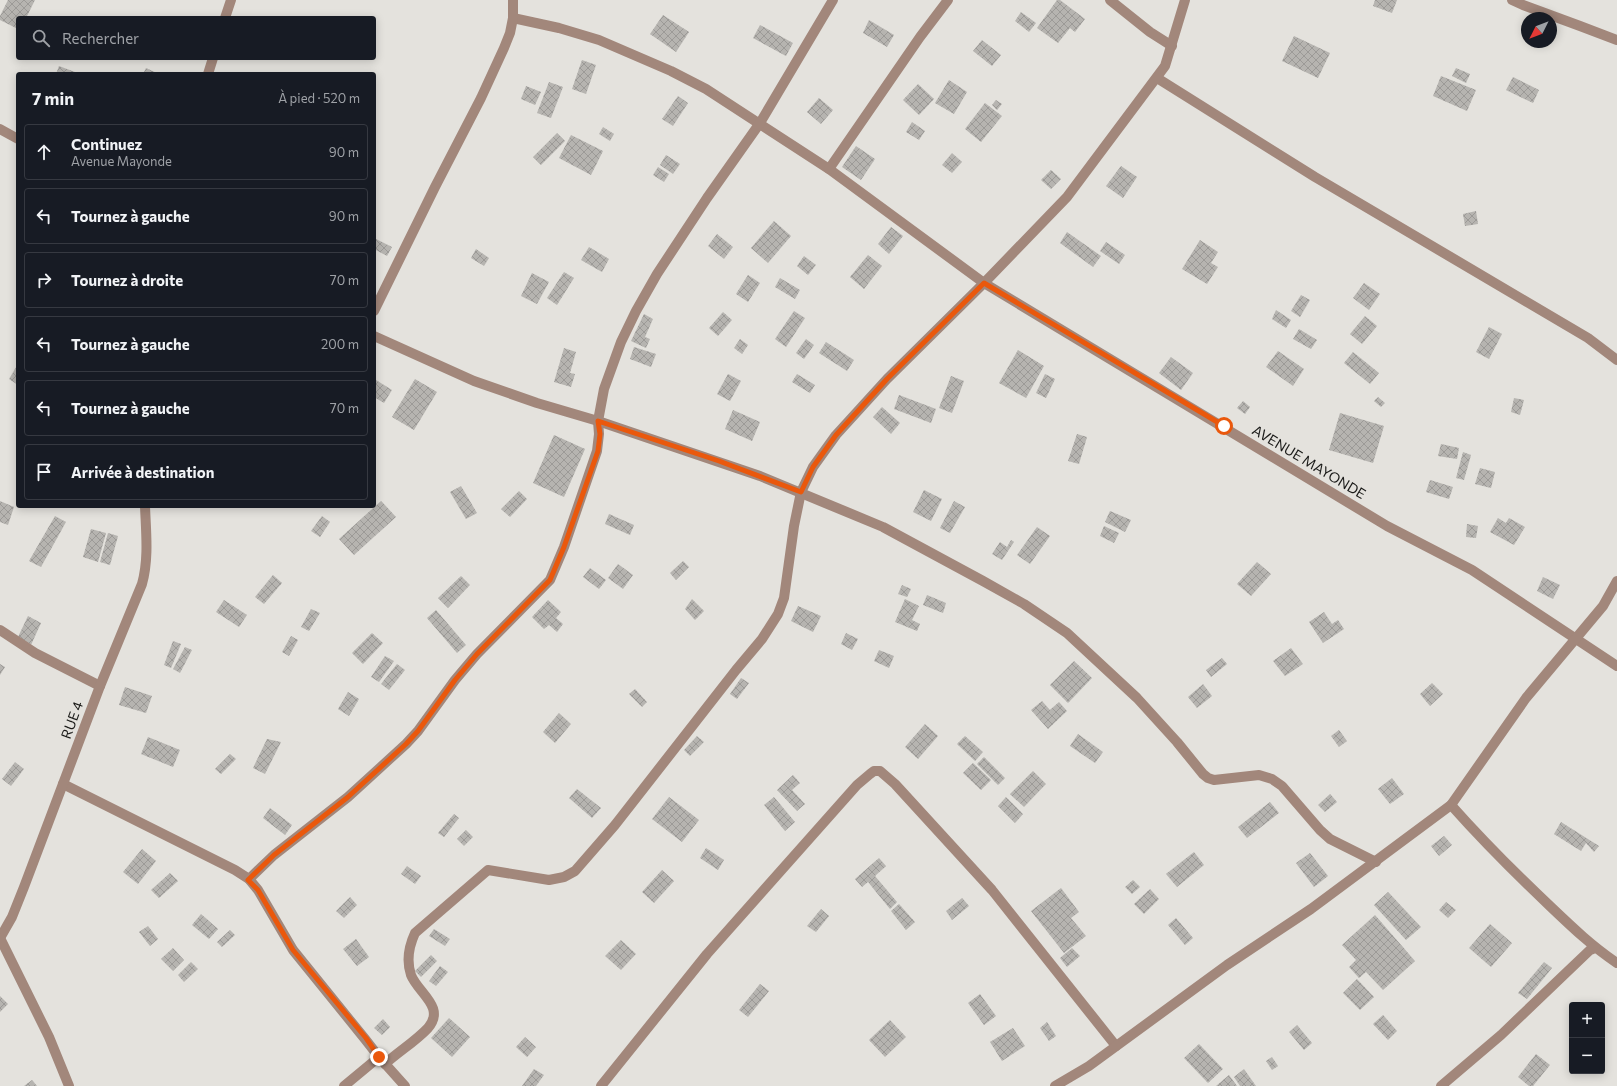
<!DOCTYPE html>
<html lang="fr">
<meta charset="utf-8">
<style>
body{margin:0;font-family:Commissioner,sans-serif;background:#20242c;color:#f1f3f6}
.controls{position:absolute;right:12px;bottom:12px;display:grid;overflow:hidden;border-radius:4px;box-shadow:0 2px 10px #0003}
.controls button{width:36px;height:36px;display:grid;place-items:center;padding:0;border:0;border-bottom:1px solid #363941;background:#171b24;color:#f1f3f6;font:20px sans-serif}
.compass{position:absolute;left:1521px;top:12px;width:36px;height:36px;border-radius:50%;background:#171b24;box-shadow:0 2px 10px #0003;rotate:228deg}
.stop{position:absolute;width:12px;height:12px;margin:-9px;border:3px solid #ea580c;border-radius:50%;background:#fff}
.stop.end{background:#ea580c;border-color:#fff;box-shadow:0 1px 4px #0008}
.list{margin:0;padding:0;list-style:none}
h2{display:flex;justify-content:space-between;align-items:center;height:52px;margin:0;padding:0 16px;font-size:17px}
h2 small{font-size:13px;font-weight:400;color:#9ea1a6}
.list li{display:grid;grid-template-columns:26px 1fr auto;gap:12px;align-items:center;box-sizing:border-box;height:56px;margin:0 8px 8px;padding:0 8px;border:1px solid #363941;border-radius:4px}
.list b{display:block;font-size:15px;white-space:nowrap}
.list p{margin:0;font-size:13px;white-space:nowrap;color:#9ea1a6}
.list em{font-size:13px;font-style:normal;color:#9ea1a6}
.icon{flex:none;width:22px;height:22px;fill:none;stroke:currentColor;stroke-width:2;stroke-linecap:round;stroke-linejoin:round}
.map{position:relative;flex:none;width:1617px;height:1086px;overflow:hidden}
.search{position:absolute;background:#171b24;box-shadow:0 2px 10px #0003;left:16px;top:16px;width:360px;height:44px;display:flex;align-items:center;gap:10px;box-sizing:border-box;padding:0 14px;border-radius:4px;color:#9ea1a6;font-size:15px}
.panel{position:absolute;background:#171b24;box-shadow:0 2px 10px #0003;left:16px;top:72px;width:360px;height:436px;border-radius:4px}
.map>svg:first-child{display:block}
</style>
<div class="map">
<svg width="1617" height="1086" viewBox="0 0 1617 1086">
<defs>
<pattern id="building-cross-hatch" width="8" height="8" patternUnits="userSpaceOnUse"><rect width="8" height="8" fill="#b6b4b0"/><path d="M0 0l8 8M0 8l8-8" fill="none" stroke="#9c9a97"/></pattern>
</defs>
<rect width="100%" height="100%" fill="#e4e2dd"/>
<g fill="url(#building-cross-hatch)">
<polygon points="8,0 35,0 26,18 18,18 18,29 0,20 0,16"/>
<polygon points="1057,0 1060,0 1085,19 1075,32 1070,28 1058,43 1037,28"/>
<polygon points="1375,0 1397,0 1392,13 1373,6"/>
<polygon points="1021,12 1036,23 1029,32 1015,21"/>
<polygon points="663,15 689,32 676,52 650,34"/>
<polygon points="869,20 894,35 887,47 863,33"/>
<polygon points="760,25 793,43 786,56 753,38"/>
<polygon points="1294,36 1330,53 1318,78 1282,61"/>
<polygon points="982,40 1001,55 992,66 973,51"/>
<polygon points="582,60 596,65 586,94 572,89"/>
<polygon points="59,66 75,72 74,74 56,74"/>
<polygon points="146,68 159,74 143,74"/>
<polygon points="1456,68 1470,74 1466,83 1452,76"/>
<polygon points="1441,76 1476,90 1467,111 1433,96"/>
<polygon points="1513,77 1539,90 1533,103 1506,90"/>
<polygon points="949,80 967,92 954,114 935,103"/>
<polygon points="549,82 563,87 551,118 537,113"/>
<polygon points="918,84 934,99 919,115 903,100"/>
<polygon points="526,86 541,92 535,105 521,99"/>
<polygon points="678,96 688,103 673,126 662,119"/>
<polygon points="819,98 833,110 821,124 807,112"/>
<polygon points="996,100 1002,104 997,110 992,105"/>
<polygon points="985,103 1002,116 981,142 965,129"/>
<polygon points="912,122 925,131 919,140 906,132"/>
<polygon points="603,127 614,134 610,141 599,134"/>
<polygon points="557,133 565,141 541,165 533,157"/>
<polygon points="571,135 603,151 591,175 559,158"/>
<polygon points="856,146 875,159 861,180 842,167"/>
<polygon points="952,153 962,162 952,173 942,165"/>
<polygon points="666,155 680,164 673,174 660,165"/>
<polygon points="1121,166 1137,177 1123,198 1106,186"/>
<polygon points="658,167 669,174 664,182 653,175"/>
<polygon points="1051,170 1061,179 1051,189 1041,180"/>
<polygon points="1476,211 1478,224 1465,226 1463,214"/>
<polygon points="774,221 791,236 768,263 751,248"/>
<polygon points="891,227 903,236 889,254 878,244"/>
<polygon points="1067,232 1101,256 1093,267 1060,243"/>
<polygon points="717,234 733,247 724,259 708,246"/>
<polygon points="374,238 392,247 387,256 374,249"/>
<polygon points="1200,240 1218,252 1211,263 1218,267 1207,284 1182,269"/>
<polygon points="1106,242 1125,255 1119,264 1100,251"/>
<polygon points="589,247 609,259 602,272 581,260"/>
<polygon points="476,249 489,258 484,266 471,258"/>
<polygon points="868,255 882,266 864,289 850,277"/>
<polygon points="804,256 816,265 808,275 797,266"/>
<polygon points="564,272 574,278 557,305 547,298"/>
<polygon points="532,273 549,282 537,304 521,296"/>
<polygon points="748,275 760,283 748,302 736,294"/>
<polygon points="780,278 800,290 795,299 775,287"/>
<polygon points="1364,283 1380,294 1369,310 1353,298"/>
<polygon points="1301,295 1310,300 1300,317 1291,311"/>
<polygon points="1276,310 1291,320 1286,328 1272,319"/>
<polygon points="794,311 805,318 786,347 775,339"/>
<polygon points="723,312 732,320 718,336 709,328"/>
<polygon points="644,314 653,319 645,337 650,339 646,348 631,341"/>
<polygon points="1365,316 1377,326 1362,344 1350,334"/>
<polygon points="1489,327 1502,334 1489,359 1476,352"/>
<polygon points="1299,329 1317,340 1311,349 1293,339"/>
<polygon points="740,339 748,345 742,354 734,348"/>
<polygon points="806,339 814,345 804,359 796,353"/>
<polygon points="826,342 854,360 847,371 819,353"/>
<polygon points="634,347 656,354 651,367 630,359"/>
<polygon points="564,348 576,352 570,373 575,374 571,387 554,382"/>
<polygon points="1018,350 1044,366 1026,398 999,383"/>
<polygon points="1278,351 1304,369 1293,386 1266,367"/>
<polygon points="1353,352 1379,373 1370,384 1344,363"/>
<polygon points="1171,357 1193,373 1181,390 1159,373"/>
<polygon points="18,364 18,385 9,379"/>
<polygon points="728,374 741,381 730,401 717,394"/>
<polygon points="797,374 815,385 810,393 792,382"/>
<polygon points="1045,374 1055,379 1046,398 1036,393"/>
<polygon points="951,376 964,381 952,413 939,408"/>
<polygon points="415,379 437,392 414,430 392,417"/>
<polygon points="376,380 392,390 384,403 374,397 374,383"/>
<polygon points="899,395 936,409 931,423 894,409"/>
<polygon points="1378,397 1385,403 1381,407 1374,401"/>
<polygon points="1514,398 1524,400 1520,415 1511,412"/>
<polygon points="1243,401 1250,407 1245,414 1237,408"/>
<polygon points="882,407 900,423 891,434 873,417"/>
<polygon points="733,410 760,422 752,441 725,429"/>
<polygon points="1340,413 1384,426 1373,463 1329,450"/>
<polygon points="1077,434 1087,437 1079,464 1068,461"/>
<polygon points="554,435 585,449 564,497 533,483"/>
<polygon points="1441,444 1459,448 1457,459 1438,456"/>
<polygon points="1463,452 1471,455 1464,480 1456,478"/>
<polygon points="1480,468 1495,472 1491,488 1475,484"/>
<polygon points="1430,480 1453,487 1449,499 1426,492"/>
<polygon points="461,486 477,513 466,519 450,492"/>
<polygon points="924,490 942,499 931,521 913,512"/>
<polygon points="519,491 527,499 510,517 501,509"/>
<polygon points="0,501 14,507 8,525 0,522"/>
<polygon points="381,501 396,517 354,555 339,539"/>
<polygon points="954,501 965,507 950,533 940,528"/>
<polygon points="1110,511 1131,520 1125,532 1105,522"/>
<polygon points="609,514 634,525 630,535 605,524"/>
<polygon points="55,516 66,522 41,567 29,561"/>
<polygon points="322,516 330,522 320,537 311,531"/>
<polygon points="1498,518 1506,523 1509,518 1525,527 1514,545 1490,532"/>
<polygon points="1467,524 1478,526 1476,538 1466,537"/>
<polygon points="1104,526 1119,533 1114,543 1100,536"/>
<polygon points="1037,527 1050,536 1030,564 1017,555"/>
<polygon points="91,529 106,533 98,562 83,557"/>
<polygon points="108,533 118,536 110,565 100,562"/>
<polygon points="1011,540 1014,542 1002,560 992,554 1000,542 1007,547"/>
<polygon points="683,561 689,567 676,580 670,573"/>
<polygon points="1257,562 1271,574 1251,596 1237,584"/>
<polygon points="618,564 633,575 623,589 608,578"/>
<polygon points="590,568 606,580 599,589 583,577"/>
<polygon points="273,575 282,583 264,604 255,597"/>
<polygon points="461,576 470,585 448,608 438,598"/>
<polygon points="1543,577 1560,585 1553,599 1537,591"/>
<polygon points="902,585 911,589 907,597 898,594"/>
<polygon points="927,595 946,603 943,613 923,605"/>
<polygon points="692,599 704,611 695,620 685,609"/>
<polygon points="905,599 919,606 912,620 920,624 917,631 895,622"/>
<polygon points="224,600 247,615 239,627 216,612"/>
<polygon points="548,600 561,612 556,618 563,624 557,632 549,625 544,629 532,617"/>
<polygon points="798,606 821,616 813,632 791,621"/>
<polygon points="311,609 320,613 309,631 301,627"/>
<polygon points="436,610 466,645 457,653 427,618"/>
<polygon points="1324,612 1332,624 1338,620 1344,629 1323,643 1309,622"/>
<polygon points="28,616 41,623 31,645 17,639"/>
<polygon points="372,633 383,643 363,664 352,653"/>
<polygon points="846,633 858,639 852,650 841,644"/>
<polygon points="291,636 298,640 289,656 282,652"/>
<polygon points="173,641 181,644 171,668 164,665"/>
<polygon points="185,647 192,650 180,673 173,669"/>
<polygon points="1291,648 1303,664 1285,676 1273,661"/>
<polygon points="879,650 894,656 889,668 874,661"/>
<polygon points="385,656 394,661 379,682 371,677"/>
<polygon points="1222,658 1227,664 1211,677 1206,670"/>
<polygon points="1074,661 1092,678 1068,703 1050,685"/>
<polygon points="0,664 5,667 0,675"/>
<polygon points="397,664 405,670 389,690 381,684"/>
<polygon points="741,678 749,683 737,699 730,694"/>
<polygon points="1432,683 1443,694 1430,706 1420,694"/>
<polygon points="1203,684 1212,696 1197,708 1188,697"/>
<polygon points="125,687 152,696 146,713 119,705"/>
<polygon points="635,689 647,702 642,707 629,694"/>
<polygon points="348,692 359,699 349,716 338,709"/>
<polygon points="1042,701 1050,710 1059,702 1067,711 1048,729 1031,710"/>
<polygon points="559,713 571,724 555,743 543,732"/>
<polygon points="925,724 938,736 918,759 905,747"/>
<polygon points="1339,730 1347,741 1339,747 1331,736"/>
<polygon points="1078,734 1103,752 1095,763 1070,746"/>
<polygon points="697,736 704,742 690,756 684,750"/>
<polygon points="965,736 983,752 975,761 957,744"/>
<polygon points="148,737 180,750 173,767 141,754"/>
<polygon points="267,739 281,742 265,774 253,768"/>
<polygon points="230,754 236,759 221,774 215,769"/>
<polygon points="984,757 1005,778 998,785 977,764"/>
<polygon points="15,762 24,769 11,786 2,779"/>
<polygon points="973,763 991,780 981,790 963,773"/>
<polygon points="1033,771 1046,784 1024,807 1010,794"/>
<polygon points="793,775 800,783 792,790 805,804 797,811 777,790"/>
<polygon points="1392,778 1404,794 1390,804 1378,789"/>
<polygon points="577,789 601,808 592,818 569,798"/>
<polygon points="1330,794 1337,802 1325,812 1318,805"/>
<polygon points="669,797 699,820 682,842 652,819"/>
<polygon points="774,797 795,822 785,831 764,805"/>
<polygon points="1006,797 1023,814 1015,823 998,806"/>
<polygon points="1270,802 1279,813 1247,838 1238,827"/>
<polygon points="270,808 292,825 285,835 263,818"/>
<polygon points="454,814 459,818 444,837 438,833"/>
<polygon points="1561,822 1599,846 1594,852 1586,843 1581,851 1554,834"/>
<polygon points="466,830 473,837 464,846 457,839"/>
<polygon points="1444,836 1452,845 1439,856 1431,846"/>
<polygon points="706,848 724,860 718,870 700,858"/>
<polygon points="142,849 156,861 138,884 123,872"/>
<polygon points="1194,852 1204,865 1177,887 1166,874"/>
<polygon points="1310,853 1328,876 1314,887 1296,863"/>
<polygon points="879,858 886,866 875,876 897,902 890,909 868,882 862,887 855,879"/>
<polygon points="407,866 421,876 415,884 401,874"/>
<polygon points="662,870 674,881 654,903 642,892"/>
<polygon points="170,873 178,881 159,898 151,890"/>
<polygon points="1133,880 1140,887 1132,894 1125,887"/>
<polygon points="1061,888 1079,912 1071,918 1086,936 1064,953 1031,911"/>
<polygon points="1150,889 1159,899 1144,914 1134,904"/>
<polygon points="1388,892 1421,927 1406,940 1374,905"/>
<polygon points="350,897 357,905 344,918 336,911"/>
<polygon points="962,898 969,906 952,920 946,911"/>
<polygon points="1446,902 1456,910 1448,918 1439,910"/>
<polygon points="899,904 915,922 906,930 891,911"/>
<polygon points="821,909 829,916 816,932 807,926"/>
<polygon points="201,914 218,929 209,939 192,925"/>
<polygon points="1375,915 1415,961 1383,990 1366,972 1359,978 1349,967 1356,960 1342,945"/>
<polygon points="1176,918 1193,938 1185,945 1168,925"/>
<polygon points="1490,924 1512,943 1491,967 1469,948"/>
<polygon points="148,926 158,939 150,946 139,932"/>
<polygon points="434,929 450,939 445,946 429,936"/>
<polygon points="230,930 235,935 222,947 217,942"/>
<polygon points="356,939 369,957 357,966 343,949"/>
<polygon points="621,940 636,954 621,970 605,956"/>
<polygon points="173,948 184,960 173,971 161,959"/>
<polygon points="1072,948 1080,956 1067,967 1060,958"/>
<polygon points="431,955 437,961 421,977 415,971"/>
<polygon points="191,962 198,969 184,982 178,975"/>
<polygon points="1544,962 1552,968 1527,999 1518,993"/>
<polygon points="440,966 448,972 436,986 429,981"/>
<polygon points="1357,979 1374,997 1360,1010 1343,993"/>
<polygon points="760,984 769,991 748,1017 739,1010"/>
<polygon points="980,994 996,1016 984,1025 968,1003"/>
<polygon points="0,996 8,1004 0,1012"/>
<polygon points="1383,1015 1397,1031 1388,1040 1373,1024"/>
<polygon points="449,1018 470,1037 452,1057 431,1038"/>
<polygon points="383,1019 390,1027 382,1035 374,1028"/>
<polygon points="890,1020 906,1037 885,1057 869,1040"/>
<polygon points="1047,1022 1056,1036 1049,1041 1040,1028"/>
<polygon points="1297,1025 1312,1043 1304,1050 1289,1032"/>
<polygon points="1013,1028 1025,1046 1002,1061 990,1042"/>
<polygon points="525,1037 536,1047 527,1057 516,1047"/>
<polygon points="1199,1044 1223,1069 1208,1083 1184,1058"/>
<polygon points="1536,1054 1550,1065 1533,1086 1529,1086 1518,1077"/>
<polygon points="1272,1057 1278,1066 1272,1070 1266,1061"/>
<polygon points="534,1069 544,1075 536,1086 522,1086"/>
<polygon points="1244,1069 1256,1086 1240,1086 1234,1077"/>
<polygon points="1229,1075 1237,1086 1216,1086"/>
<polygon points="32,1080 37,1086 24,1086"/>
</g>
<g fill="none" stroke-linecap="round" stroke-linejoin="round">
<g stroke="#a2877b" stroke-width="10">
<polyline points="1110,0 1150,32 1172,46"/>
<polyline points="1512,0 1523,5 1580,26 1617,40"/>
<polyline points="225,18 231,0"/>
<polyline points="513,18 559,28 599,40 671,71 706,89 829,169 984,283 1387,526 1472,570 1617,666"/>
<polyline points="208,74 213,58"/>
<polyline points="1157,78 1315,177 1588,338 1617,360"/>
<polyline points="0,129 18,139"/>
<polyline points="829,169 920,37 948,0"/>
<polyline points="374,311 435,187 481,98 504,48 510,33 513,18 513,0"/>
<polyline points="374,336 474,381 537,403 598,421 760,476 883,527 983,581 1024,604 1067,633 1137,698 1177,742 1203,774 1208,778 1214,780 1259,775 1272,779 1282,786 1320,830 1330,839 1376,862"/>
<polyline points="0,630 35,653 100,686"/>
<polyline points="63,784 235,870 249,879 258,890 293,950 365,1039 379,1057 405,1086"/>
<path d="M1451 805C1483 841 1517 875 1552 908 1573 928 1593 947 1617 963"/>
<polyline points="249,879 274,855 348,797 406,744 418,731 455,680 477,654 550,580 564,547 597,451 599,434 598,421 604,389 621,342 636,311 657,274 707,198 760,123 833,0"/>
<path d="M0 938 12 917 24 887 100 686 142 584C149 559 146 532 145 506"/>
<polyline points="0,938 49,1037 69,1086"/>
<path d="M385 1064C398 1052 416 1041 428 1028 446 1007 418 993 411 975 406 960 409 946 415 933L488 870 549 880 564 877 575 871 615 825 736 670 762 639 778 614 784 598 794 526 801 492 813 467 836 435 887 379 984 283 1067 197 1165 66 1185 0"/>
<polyline points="344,1086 379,1057"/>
<polyline points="601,1086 707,954 857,785 870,774 874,771 880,771 895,784 992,890 1116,1046"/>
<polyline points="1055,1086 1089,1066 1227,965 1311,909 1451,805 1526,698 1603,606 1617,581"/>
<polyline points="1441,1086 1501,1035 1590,950 1595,948"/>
</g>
</g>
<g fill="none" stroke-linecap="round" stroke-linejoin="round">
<polyline stroke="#ea580c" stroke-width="5" points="379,1057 366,1038 293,950 258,890 248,880 274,855 348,797 406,744 418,731 455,680 477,654 550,580 564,547 598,451 600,434 598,421 719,461 801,492 813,467 836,435 887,379 984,283 1224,426"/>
</g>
<g text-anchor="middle" stroke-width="4" stroke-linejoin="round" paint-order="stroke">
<g font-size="14" fill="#1a1a18" stroke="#e4e2dd">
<text transform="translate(1309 462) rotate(31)" y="5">AVENUE MAYONDE</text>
<text transform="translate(72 720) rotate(-70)" y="5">RUE 4</text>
</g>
</g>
</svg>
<div class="controls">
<button>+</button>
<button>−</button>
</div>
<svg class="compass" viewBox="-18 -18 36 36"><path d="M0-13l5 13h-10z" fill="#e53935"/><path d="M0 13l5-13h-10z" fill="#9ea1a6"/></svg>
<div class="stop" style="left:1224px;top:426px"></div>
<div class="stop end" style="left:379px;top:1057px"></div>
<div class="search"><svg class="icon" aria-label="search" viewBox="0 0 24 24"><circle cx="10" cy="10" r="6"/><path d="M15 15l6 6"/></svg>Rechercher</div>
<section class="panel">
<h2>7 min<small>À pied · 520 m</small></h2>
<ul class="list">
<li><svg class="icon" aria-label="ahead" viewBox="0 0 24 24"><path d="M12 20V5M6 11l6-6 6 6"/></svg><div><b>Continuez</b><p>Avenue Mayonde</p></div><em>90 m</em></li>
<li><svg class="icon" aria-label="left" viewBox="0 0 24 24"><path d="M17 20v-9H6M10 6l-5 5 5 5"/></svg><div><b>Tournez à gauche</b></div><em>90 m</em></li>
<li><svg class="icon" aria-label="right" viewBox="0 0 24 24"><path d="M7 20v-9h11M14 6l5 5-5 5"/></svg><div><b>Tournez à droite</b></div><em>70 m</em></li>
<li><svg class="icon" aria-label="left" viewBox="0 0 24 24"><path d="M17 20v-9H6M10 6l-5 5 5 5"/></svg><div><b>Tournez à gauche</b></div><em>200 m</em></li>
<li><svg class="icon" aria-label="left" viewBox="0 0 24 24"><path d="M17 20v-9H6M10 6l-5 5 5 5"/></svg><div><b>Tournez à gauche</b></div><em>70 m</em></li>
<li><svg class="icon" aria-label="arrive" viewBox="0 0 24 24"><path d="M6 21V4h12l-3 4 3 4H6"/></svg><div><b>Arrivée à destination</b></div></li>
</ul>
</section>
</div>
